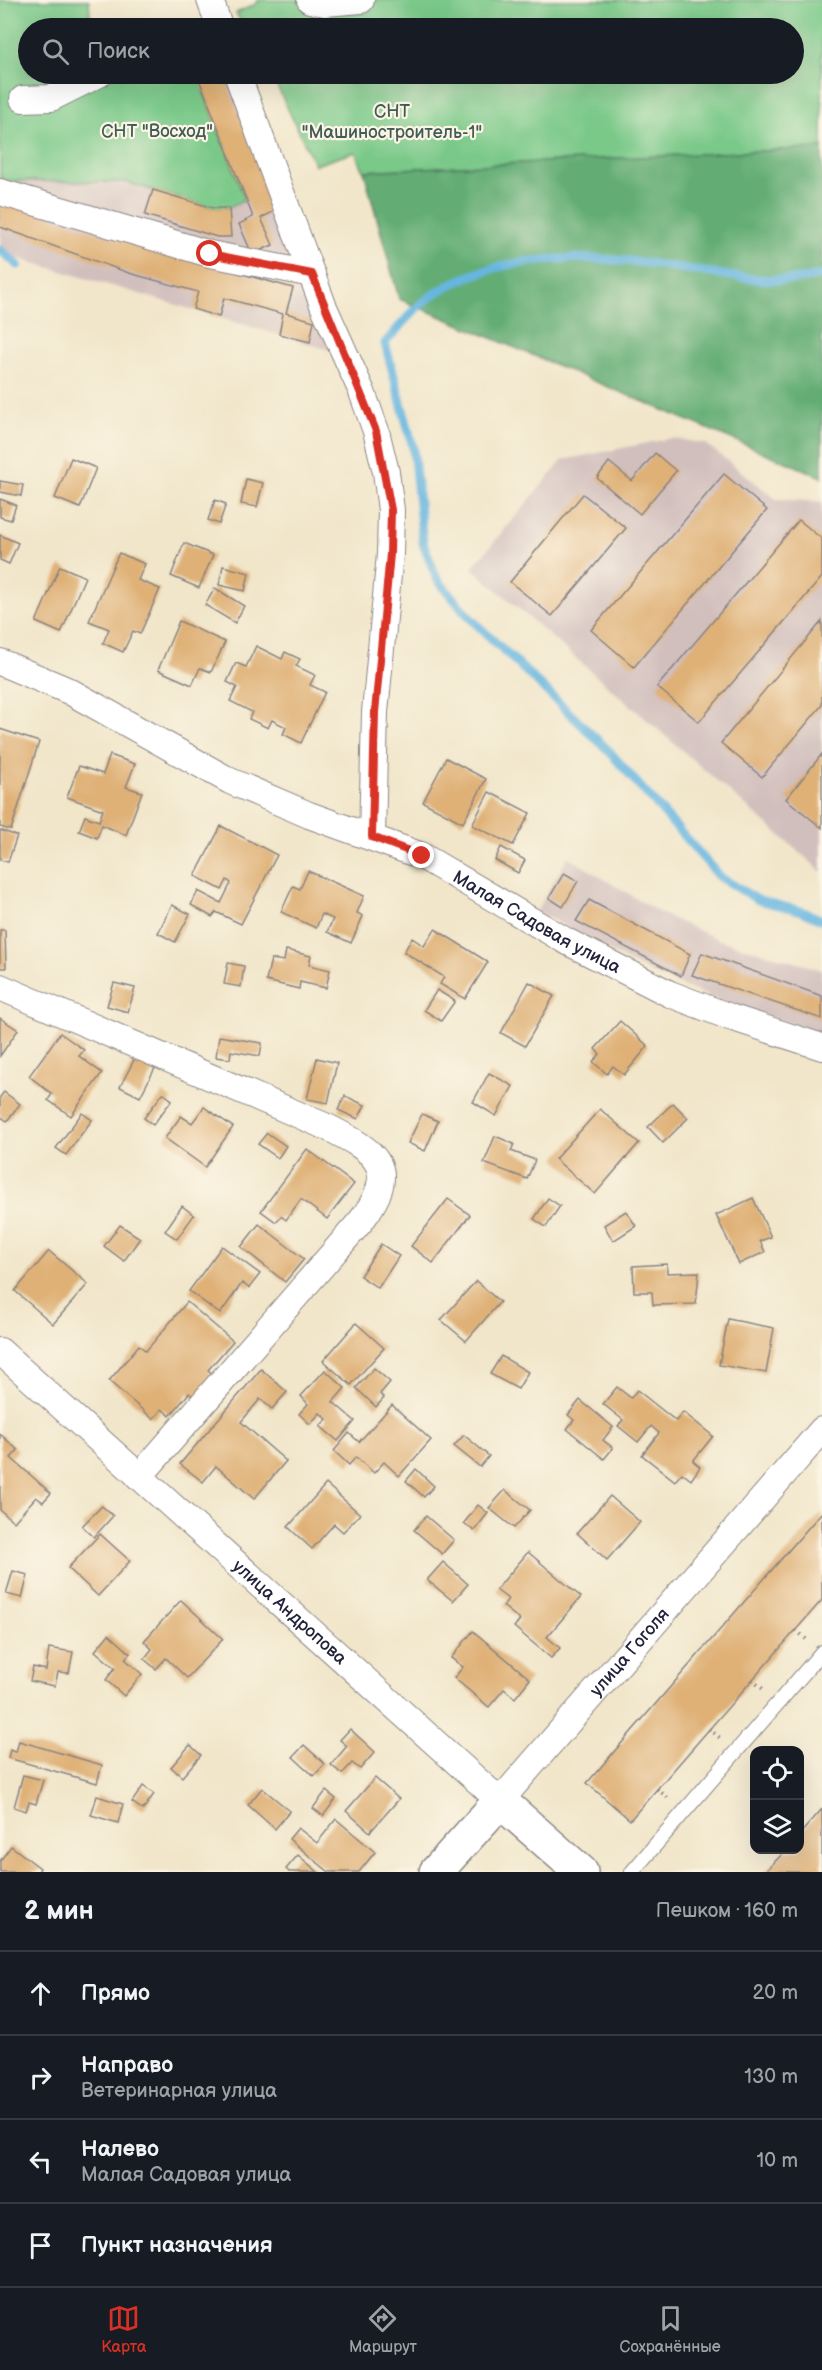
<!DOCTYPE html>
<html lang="ru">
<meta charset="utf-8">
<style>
body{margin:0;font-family:"Balsamiq Sans",sans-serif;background:#20242c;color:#f1f3f6}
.controls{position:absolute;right:18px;bottom:18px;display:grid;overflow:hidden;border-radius:12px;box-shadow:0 6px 24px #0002}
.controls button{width:54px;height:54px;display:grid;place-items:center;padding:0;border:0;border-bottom:2px solid #363941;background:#171b24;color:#f1f3f6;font:30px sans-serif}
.stop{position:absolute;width:18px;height:18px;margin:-14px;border:4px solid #d93025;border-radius:50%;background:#fff}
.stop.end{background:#d93025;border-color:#fff;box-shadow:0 2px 6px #0008}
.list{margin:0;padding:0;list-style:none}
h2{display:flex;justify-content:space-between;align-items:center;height:78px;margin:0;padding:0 24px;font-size:26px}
h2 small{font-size:20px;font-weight:400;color:#9ea1a6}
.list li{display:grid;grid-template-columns:39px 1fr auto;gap:18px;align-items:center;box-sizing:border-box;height:84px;padding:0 24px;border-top:2px solid #363941}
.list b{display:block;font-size:22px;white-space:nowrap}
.list p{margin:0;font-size:20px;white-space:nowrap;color:#9ea1a6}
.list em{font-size:20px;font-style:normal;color:#9ea1a6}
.icon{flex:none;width:33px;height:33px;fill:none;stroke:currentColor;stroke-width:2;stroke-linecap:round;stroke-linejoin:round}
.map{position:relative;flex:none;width:822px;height:1872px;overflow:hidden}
.search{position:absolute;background:#171b24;box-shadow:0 6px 24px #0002;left:18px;right:18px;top:18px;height:66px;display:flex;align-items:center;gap:15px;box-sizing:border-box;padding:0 21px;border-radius:33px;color:#9ea1a6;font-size:22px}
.sheet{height:414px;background:#171b24}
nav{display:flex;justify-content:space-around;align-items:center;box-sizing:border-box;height:84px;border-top:2px solid #363941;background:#171b24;font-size:16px;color:#9ea1a6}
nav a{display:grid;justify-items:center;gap:3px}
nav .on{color:#d93025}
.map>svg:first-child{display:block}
</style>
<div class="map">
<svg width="822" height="1872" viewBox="0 0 822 1872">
<rect width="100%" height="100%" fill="#fcf5e5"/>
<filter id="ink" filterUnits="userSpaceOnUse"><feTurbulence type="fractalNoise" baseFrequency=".0167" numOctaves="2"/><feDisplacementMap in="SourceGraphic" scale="12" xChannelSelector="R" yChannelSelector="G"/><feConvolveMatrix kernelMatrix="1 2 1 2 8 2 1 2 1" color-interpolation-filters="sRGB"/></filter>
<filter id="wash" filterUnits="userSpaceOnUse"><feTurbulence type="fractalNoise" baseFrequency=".008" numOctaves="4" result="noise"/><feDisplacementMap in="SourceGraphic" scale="24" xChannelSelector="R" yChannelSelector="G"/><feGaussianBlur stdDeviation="1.35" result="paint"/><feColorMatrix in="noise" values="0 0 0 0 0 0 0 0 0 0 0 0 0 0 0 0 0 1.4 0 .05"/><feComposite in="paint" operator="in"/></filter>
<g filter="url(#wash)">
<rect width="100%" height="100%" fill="#f1e6ca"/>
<g fill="#d1bfbd">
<polygon points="197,74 233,74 333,351 0,253 0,178 7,181 126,182 153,190 245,199"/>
<polygon points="672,438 706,444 776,499 822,502 822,872 472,568 563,460"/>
<polygon points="568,857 660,913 722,941 822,970 822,1033 726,1003 652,974 537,911"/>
</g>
<g fill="#7ac989" stroke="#4e7662" stroke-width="1.5">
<polygon points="0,0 89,0 91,28 28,28 28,74 197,74 245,199 229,208 213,208 126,182 7,181 0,178"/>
<polygon points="257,0 822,0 822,148 364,171 355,152 315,165 271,74 794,74 794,28 245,28 236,13 258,3"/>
</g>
<polygon fill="#63ad75" stroke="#426858" stroke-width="1.5" points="822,148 822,477 399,299 364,171"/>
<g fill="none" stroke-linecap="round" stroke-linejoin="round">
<g stroke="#66b6e0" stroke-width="9">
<polyline points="0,250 18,265"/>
<path d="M822 275C782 286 727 276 686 269 604 255 497 247 426 300 411 311 398 329 385 343L413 447 423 543 437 579 470 618 608 750 720 877 758 900 801 911 822 920"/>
</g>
</g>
<g id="blocks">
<g fill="#dfb177">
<polygon points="197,74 224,74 275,211 261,218 273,245 252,254 239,224 253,217"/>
<polygon points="350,74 379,74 380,76 352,82"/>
<polygon points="153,190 213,208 229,208 231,237 217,237 145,215"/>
<polygon points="0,200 133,244 293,288 286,313 314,321 310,342 279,334 283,314 224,298 219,317 193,309 198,292 129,273 0,227"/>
<polygon points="655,453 676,471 640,514 597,478 609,462 632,481"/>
<polygon points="71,458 96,468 80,508 55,498"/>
<polygon points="724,474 767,510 634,667 591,630"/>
<polygon points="246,479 263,483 257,507 241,504"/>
<polygon points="0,481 23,485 21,496 0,492"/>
<polygon points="583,494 626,528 552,616 510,582"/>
<polygon points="0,499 16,505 11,520 0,517"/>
<polygon points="215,500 226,504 219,524 208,520"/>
<polygon points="799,520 822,539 822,577 699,722 657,687"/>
<polygon points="0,535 18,543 9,564 0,560"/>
<polygon points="184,543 213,555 199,588 171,576"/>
<polygon points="119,553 145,564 138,580 160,589 140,634 133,631 123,652 103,643 109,629 89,621"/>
<polygon points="60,566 85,577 61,633 36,622"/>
<polygon points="223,566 249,573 245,591 219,585"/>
<polygon points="215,588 244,606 235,623 205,605"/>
<polygon points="179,621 225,642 211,672 200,668 192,685 158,670"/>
<polygon points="822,621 822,705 762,777 721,743"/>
<polygon points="256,646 282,659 285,652 300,659 296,666 315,675 310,685 325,692 301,743 283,734 286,727 272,720 268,728 249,719 252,712 230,701 237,687 227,682 236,663 246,667"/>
<polygon points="0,729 39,742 11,830 0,827"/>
<polygon points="822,754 822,828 786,799"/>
<polygon points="110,755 135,764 126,787 142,792 126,835 102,825 97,838 79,831 85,816 99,821 103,810 67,797 79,766 103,774"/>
<polygon points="446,758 486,779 463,823 423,802"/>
<polygon points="489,792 530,813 513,845 472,825"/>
<polygon points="221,826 277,855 241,924 216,912 212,917 191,905 198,891 221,903 231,883 227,880 222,890 195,876"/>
<polygon points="0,830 17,836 8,862 0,860"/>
<polygon points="501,847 525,860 518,873 495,860"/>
<polygon points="308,871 364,896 357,913 363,916 351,943 327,932 333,919 322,914 316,928 281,912 293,886 300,889"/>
<polygon points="564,873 578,881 563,907 549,898"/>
<polygon points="589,900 690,954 681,976 576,921"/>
<polygon points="172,905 190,914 175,942 158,933"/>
<polygon points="435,929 488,962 465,999 440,984 444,977 404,952 412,938 424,946"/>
<polygon points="0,930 5,930 6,968 0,968"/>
<polygon points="286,950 311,956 309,965 330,970 326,988 300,982 299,989 266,981 271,959 284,961"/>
<polygon points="702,953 822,996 822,1019 692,975"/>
<polygon points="228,963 244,966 241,987 224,984"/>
<polygon points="529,982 554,996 525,1046 501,1033"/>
<polygon points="114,983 135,988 128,1012 107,1006"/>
<polygon points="437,990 455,1001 441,1021 424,1010"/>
<polygon points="0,1018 18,1030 0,1056"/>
<polygon points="620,1021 648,1046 624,1075 613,1066 607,1074 593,1062 600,1054 595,1049"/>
<polygon points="60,1033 84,1050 79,1056 102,1073 71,1116 48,1100 52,1094 29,1076"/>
<polygon points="219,1036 262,1043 260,1056 231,1051 230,1059 216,1057"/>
<polygon points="135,1058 155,1068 140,1097 120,1087"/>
<polygon points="317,1058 337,1063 328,1103 307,1099"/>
<polygon points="489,1073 513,1086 496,1116 473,1102"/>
<polygon points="4,1092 20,1104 7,1121 0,1116 0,1097"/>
<polygon points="163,1093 172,1100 153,1125 144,1118"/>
<polygon points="345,1096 365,1105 358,1119 338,1110"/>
<polygon points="673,1103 688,1118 663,1143 648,1127"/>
<polygon points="204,1107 233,1127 205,1167 165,1138 181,1116 192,1123"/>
<polygon points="600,1109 639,1143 595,1194 555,1159"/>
<polygon points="82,1113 92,1120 66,1155 56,1148"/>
<polygon points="422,1114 438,1121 425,1151 408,1143"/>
<polygon points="267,1133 286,1146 278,1158 258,1144"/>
<polygon points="495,1136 514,1144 511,1151 535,1160 527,1179 484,1163"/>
<polygon points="307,1149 354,1184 327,1219 301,1199 286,1220 281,1216 276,1222 261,1211"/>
<polygon points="548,1198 560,1206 546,1227 534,1219"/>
<polygon points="753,1198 771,1237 760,1241 765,1252 739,1264 716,1215"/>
<polygon points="448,1199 470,1215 433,1263 411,1246"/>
<polygon points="182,1206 194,1215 177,1239 165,1231"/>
<polygon points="626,1211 636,1226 613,1241 604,1225"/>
<polygon points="259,1224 304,1259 285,1282 241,1247"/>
<polygon points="120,1225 140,1238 124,1261 104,1246"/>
<polygon points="381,1244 399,1256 378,1288 360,1276"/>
<polygon points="222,1246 260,1274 249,1288 242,1283 220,1314 189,1291"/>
<polygon points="49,1251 88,1284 53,1324 15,1291"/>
<polygon points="667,1264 667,1273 699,1272 696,1304 653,1305 652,1292 634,1292 633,1266"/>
<polygon points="476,1281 500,1302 466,1341 441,1320"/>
<polygon points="187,1302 233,1341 208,1370 215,1376 196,1399 189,1393 170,1416 162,1409 153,1419 109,1381 139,1345 146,1351"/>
<polygon points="728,1319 774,1328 766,1373 719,1365"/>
<polygon points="356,1323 384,1348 351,1385 323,1361"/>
<polygon points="501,1356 528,1372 518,1389 490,1374"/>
<polygon points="374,1368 390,1382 380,1394 384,1398 376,1407 356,1388"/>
<polygon points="261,1369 287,1392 272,1409 260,1399 241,1422 286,1461 254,1499 216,1466 203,1482 180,1464"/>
<polygon points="325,1370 345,1388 333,1402 355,1421 338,1441 320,1426 327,1419 320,1413 310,1424 299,1414 308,1404 301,1396"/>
<polygon points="617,1387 631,1398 637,1390 676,1421 683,1412 713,1436 693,1461 700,1467 691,1480 682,1473 675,1481 642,1455 659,1433 651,1426 638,1442 618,1426 623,1420 603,1404"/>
<polygon points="580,1400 613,1427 603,1440 613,1448 604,1459 567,1429 574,1420 568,1415"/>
<polygon points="392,1405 431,1440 399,1476 384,1462 374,1473 356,1457 349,1465 334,1451 349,1433 359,1442"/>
<polygon points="0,1434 18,1450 11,1458 51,1493 43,1502 36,1497 14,1522 0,1510"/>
<polygon points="464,1435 489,1456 480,1467 454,1446"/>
<polygon points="416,1469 434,1486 424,1497 406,1481"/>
<polygon points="326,1484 360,1514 343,1532 334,1524 312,1549 288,1527"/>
<polygon points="505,1490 530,1510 514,1528 489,1508"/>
<polygon points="610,1496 640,1522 607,1560 577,1533"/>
<polygon points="478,1505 488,1513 474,1531 464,1523"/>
<polygon points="102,1506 113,1516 94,1537 82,1526"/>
<polygon points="822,1512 822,1600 630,1820 587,1783"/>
<polygon points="426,1516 454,1540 442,1554 414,1530"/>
<polygon points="100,1534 130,1561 98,1596 68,1568"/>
<polygon points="528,1552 581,1597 547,1637 560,1648 551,1658 514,1627 520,1620 503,1606 508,1599 496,1590"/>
<polygon points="443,1562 468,1584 453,1601 427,1580"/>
<polygon points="13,1571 28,1575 22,1598 6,1594"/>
<polygon points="181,1600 223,1639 187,1678 166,1658 156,1669 144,1659 152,1649 144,1641"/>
<polygon points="473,1631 530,1679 515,1698 504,1689 489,1707 454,1678 463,1667 451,1658"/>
<polygon points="109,1634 130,1653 125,1659 142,1674 124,1696 106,1680 115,1668 95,1651"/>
<polygon points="49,1648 73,1652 69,1673 58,1672 55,1686 30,1681 33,1667 46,1670"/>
<polygon points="350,1729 375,1752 360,1769 352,1763 342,1774 331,1765 347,1746 340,1740"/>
<polygon points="19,1741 102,1765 97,1783 8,1758 10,1750 16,1752"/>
<polygon points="190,1745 201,1755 182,1777 171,1767"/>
<polygon points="304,1745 325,1764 314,1776 293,1757"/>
<polygon points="23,1775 43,1780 36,1804 29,1802 26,1811 14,1807"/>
<polygon points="375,1778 399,1799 370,1832 346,1811"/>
<polygon points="143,1786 154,1794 143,1810 132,1802"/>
<polygon points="262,1788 290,1811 275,1829 248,1805"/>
<polygon points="326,1791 336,1799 323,1816 313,1808"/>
<polygon points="97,1796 123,1804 118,1823 91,1815"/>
<polygon points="822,1809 822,1872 765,1872 786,1850 800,1850 800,1834"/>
<polygon points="336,1819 375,1852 359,1872 329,1872 289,1839 298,1828 317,1843"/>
<polygon points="11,1846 40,1868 38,1872 0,1872 0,1861"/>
<polygon points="298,1855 318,1872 289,1872 286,1869"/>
</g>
</g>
</g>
<g filter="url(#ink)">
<use href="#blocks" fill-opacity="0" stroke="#8a8482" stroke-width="1.5"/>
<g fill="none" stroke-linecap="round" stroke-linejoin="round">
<g stroke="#8a8482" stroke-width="16">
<polyline id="lane" points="632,1872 822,1652"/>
</g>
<g stroke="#8a8482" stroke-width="28">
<g id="street">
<polyline points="210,0 220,28"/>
<polyline points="310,0 325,3 361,0"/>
<polyline points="237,74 323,305 362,392 376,431 386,472 391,510 390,554 375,712 372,837"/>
<polyline points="23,99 51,98 99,74"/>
<polyline points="0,192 210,254 312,274"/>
<path id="s1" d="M0 662 69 691 230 781 309 815 422 856 566 941 670 994 730 1017 822 1047"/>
<path d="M0 987 327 1127C377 1152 401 1168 361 1221L139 1477"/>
<path id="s2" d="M0 1351 500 1801 822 1430"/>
</g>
</g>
<g stroke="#8a8482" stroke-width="36">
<polyline id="secondary" points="436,1872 500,1801 581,1872"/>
</g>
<g stroke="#8a8482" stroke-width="4" stroke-dasharray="1.5 4.5" stroke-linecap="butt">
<polyline points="796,1630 806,1639"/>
<polyline points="752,1680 763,1689"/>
<polyline points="709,1729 720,1738"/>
<polyline points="657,1789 668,1798"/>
</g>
<use href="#lane" stroke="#fff" stroke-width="14"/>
<use href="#street" stroke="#fff" stroke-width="26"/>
<use href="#secondary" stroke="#fff" stroke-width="33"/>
</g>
</g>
<g fill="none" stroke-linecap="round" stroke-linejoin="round" filter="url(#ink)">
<polyline stroke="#d93025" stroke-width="8" points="210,254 312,274 376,431 391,510 390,554 375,712 372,837 422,856"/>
</g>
<g text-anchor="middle" stroke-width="4.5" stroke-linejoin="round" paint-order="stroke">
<g font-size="18" fill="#415c56" stroke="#fcf5e5">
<text x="392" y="117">СНТ<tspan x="392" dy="21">"Машиностроитель-1"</tspan></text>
<text x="157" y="137">СНТ "Восход"</text>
</g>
<g font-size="18" fill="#22223b" stroke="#fcf5e5">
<text dy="6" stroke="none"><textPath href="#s1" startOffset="598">Малая Садовая улица</textPath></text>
<text dy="6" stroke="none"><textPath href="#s2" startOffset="390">улица Андропова</textPath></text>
<text dy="6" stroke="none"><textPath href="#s2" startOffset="870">улица Гоголя</textPath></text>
</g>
</g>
</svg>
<div class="controls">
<button><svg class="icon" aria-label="locate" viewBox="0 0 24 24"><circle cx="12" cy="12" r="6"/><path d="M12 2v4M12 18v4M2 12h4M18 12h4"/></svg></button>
<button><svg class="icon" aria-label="layers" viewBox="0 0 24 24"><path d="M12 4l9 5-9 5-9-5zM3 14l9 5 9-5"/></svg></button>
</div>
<div class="stop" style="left:210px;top:254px"></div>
<div class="stop end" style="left:422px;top:856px"></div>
<div class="search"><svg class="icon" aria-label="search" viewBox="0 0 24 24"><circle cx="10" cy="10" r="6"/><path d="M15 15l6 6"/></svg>Поиск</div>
</div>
<section class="sheet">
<h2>2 мин<small>Пешком · 160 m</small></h2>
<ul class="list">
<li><svg class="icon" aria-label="ahead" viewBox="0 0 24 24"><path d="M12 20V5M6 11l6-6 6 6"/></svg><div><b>Прямо</b></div><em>20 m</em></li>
<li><svg class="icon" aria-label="right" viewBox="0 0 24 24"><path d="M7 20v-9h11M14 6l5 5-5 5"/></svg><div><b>Направо</b><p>Ветеринарная улица</p></div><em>130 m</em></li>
<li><svg class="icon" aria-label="left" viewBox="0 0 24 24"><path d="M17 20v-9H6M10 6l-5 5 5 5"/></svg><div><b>Налево</b><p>Малая Садовая улица</p></div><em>10 m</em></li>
<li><svg class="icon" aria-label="arrive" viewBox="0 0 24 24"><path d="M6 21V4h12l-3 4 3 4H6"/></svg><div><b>Пункт назначения</b></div></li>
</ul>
</section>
<nav>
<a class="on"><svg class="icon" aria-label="map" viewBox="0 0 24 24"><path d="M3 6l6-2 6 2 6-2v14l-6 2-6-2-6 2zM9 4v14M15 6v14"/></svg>Карта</a>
<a><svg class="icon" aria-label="directions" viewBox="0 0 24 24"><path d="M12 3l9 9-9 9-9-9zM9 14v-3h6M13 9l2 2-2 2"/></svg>Маршрут</a>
<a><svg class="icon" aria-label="saved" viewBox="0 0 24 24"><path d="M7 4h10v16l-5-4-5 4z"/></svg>Сохранённые</a>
</nav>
